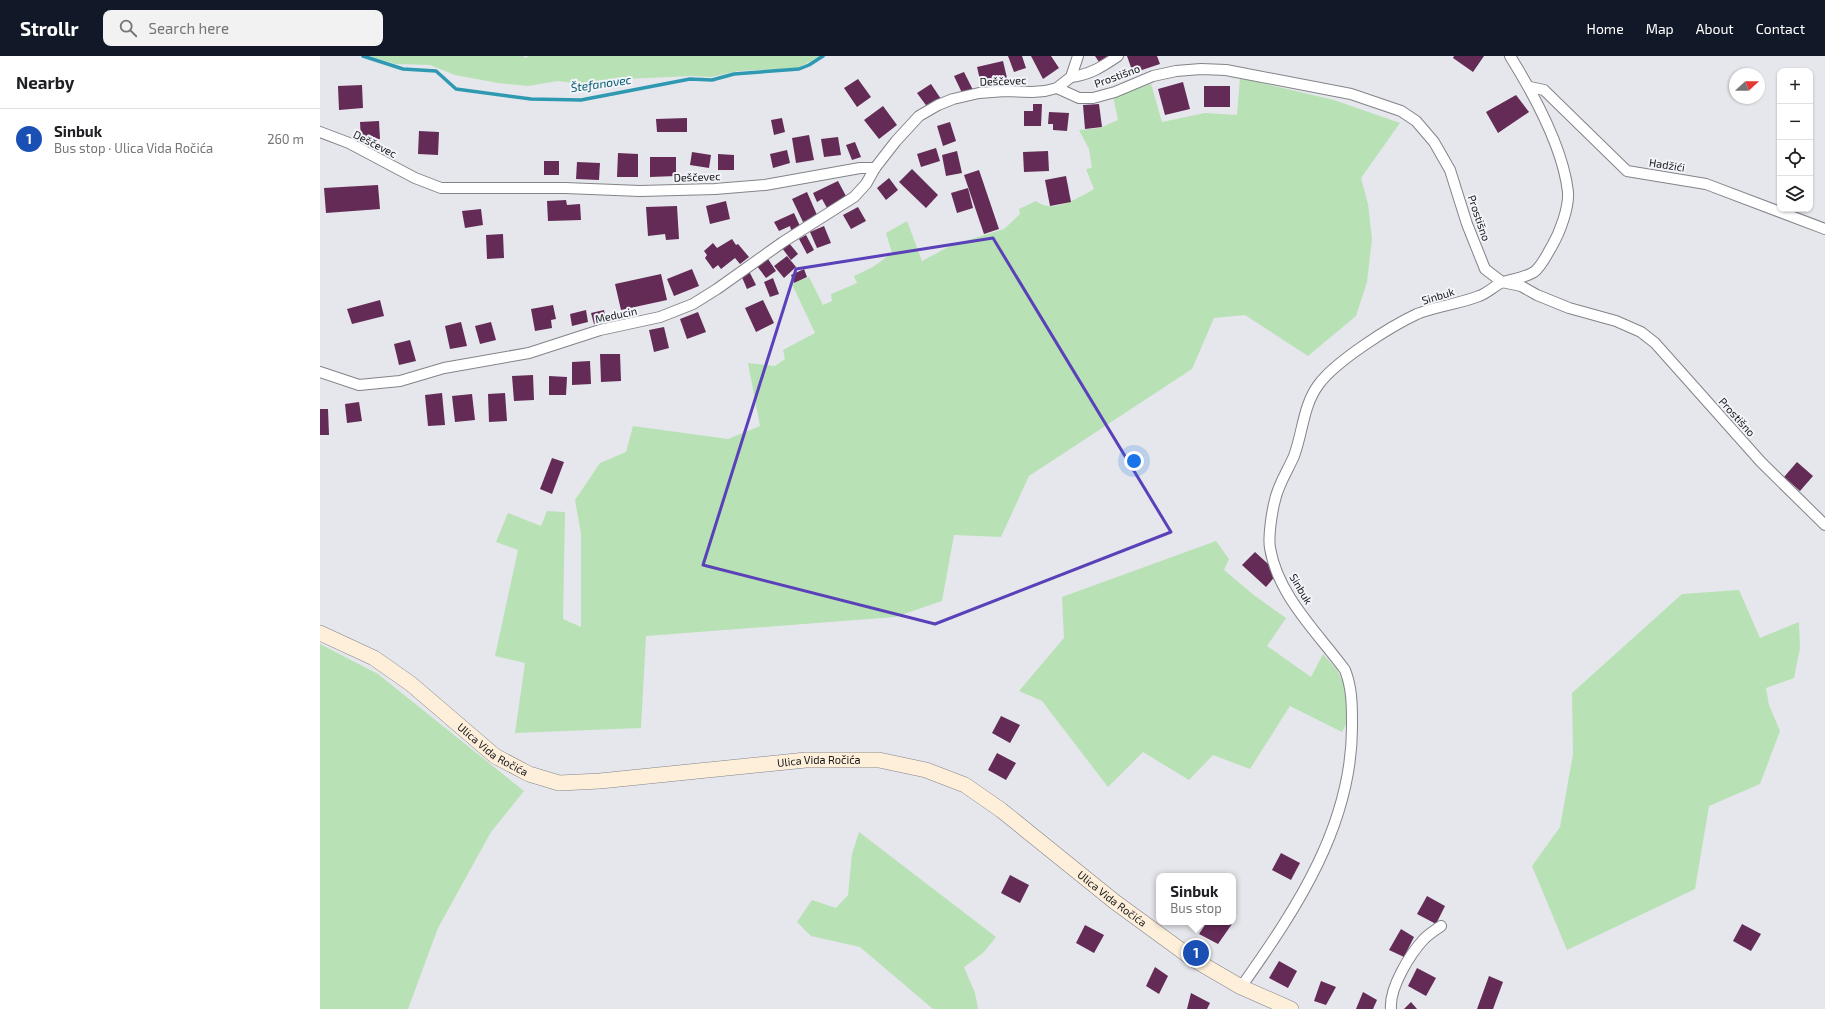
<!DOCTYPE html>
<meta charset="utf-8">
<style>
body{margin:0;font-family:"Exo 2",sans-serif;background:#f2f2f2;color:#202124}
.controls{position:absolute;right:12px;top:12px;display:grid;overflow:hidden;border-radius:8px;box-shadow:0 1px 3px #0004}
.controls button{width:36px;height:36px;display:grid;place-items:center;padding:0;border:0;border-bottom:1px solid #e0e0e0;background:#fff;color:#202124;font:20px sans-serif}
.compass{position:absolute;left:1409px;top:12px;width:36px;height:36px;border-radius:50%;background:#fff;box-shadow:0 1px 3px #0004;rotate:69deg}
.you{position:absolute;left:814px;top:405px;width:14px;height:14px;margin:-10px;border:3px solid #fff;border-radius:50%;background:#1a73e8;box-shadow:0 0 0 6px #1a73e833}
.badge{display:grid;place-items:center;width:26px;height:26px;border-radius:50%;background:#111827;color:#fff;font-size:13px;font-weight:700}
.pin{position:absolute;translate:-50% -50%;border:2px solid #fff;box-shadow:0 1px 4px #0006}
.popup{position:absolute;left:836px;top:817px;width:80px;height:52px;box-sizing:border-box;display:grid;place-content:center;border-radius:8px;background:#fff;filter:drop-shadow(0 1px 3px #0005);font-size:13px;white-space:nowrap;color:#757577}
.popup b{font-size:15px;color:#202124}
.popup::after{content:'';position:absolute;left:50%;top:100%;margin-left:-8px;border:8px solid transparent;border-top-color:#fff}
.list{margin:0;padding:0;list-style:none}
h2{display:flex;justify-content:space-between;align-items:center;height:52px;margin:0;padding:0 16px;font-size:17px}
h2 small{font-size:13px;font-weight:400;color:#757577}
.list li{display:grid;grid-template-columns:26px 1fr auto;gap:12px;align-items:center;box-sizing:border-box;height:60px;padding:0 16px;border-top:1px solid #e0e0e0}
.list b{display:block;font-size:15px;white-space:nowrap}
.list p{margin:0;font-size:13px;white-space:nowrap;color:#757577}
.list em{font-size:13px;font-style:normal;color:#757577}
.icon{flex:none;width:22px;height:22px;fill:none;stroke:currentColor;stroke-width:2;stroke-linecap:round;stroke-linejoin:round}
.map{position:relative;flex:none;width:1505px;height:953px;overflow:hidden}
header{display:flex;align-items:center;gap:24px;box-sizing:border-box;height:56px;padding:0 20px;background:#111827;color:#fff}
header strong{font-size:19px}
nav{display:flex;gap:22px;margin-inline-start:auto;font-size:14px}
.search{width:280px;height:36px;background:#f2f2f2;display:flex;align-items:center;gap:10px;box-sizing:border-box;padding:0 14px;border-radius:8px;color:#757577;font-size:15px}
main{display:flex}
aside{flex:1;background:#fff}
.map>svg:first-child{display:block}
</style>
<header>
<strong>Strollr</strong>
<div class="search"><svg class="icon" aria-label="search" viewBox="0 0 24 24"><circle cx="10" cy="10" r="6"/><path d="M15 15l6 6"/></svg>Search here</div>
<nav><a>Home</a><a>Map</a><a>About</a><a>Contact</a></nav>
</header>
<main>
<aside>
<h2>Nearby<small></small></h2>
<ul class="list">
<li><span class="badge" style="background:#1a4fb4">1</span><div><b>Sinbuk</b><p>Bus stop · Ulica Vida Ročića</p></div><em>260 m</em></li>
</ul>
</aside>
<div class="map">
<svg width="1505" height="953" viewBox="0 0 1505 953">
<rect width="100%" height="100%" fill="#e5e7ec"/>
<g fill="#b9e1b6">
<polygon points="49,0 203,0 206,2 208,0 500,0 478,12 418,15 391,21 371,20 306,23 268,29 238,25 208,30 178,27 135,19 110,9 76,8"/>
<path d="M920 22 1014 44 1080 67 1041 122 1048 148 1052 183 1047 226 1036 260 988 300 925 259 894 262 872 313 709 420 681 481 634 479 622 545 575 561 326 580 321 672 195 677 205 607 175 600 198 494 176 486 188 457 221 470 227 455 245 456 243 563 261 571V478L255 444 280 407 306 396 313 370 408 383 440 370 428 307 455 310 465 303 463 294 495 277 472 228 489 221 503 249 512 245 511 238 537 227 534 220 553 211 572 197 566 177 587 165 602 205 632 189 684 173 700 158 699 153 716 145C719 147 724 150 728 150 742 152 762 140 774 133L766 113 772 112 769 93 759 74 780 72 798 64 793 40 831 28 842 66 885 57 917 59Z"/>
<polygon points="896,485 909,503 904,514 935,540 966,562 947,590 991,621 1003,598 1017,614 1027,634 1029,663 1022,676 970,650 930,713 893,699 869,724 823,696 788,731 722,645 699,635 744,582 742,541"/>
<polygon points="1419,534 1440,582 1479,566 1480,592 1474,622 1446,632 1449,649 1460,675 1440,728 1389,750 1375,833 1247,894 1212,810 1240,771 1253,698 1252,637 1362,538"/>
<polygon points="0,588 58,618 204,735 171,776 118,872 88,953 0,953"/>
<polygon points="539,776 676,881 663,897 644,911 655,937 658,953 613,953 540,891 491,880 477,866 492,844 516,852 528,839 532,798"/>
</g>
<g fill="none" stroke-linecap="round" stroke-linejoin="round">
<polyline stroke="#2e99b1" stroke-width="3.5" points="43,0 83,13 116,15 136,33 211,43 261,44 370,23 392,24 414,18 479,13 489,9 503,0"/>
</g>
<g fill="#632b56">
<polygon points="688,0 702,0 706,12 694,16"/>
<polygon points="711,0 731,0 739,12 723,23"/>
<polygon points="775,0 788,0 779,6"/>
<polygon points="807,0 837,0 840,8 813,17"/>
<polygon points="1134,0 1164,0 1153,16 1133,2"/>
<polygon points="683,5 687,22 661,28 657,11"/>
<polygon points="644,16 653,34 643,39 634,20"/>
<polygon points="538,23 551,41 537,51 524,32"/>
<polygon points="863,26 870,53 845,59 838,33"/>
<polygon points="611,28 621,43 608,52 597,37"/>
<polygon points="42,29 43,52 19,54 18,30"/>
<rect x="884" y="30" width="26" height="21"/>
<polygon points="1196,39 1209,56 1178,77 1166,56"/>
<polygon points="713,48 722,48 721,70 704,70 704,55 713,55"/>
<polygon points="779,48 782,71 765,73 763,49"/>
<polygon points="563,50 577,69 559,83 544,64"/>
<polygon points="729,56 749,57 747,75 733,74 733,68 728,68"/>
<polygon points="367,62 367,76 337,76 336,63"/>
<polygon points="462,62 465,76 454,79 451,64"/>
<polygon points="59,65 60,83 41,84 40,66"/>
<polygon points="630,66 636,85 623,90 617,70"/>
<polygon points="99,75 119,76 118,99 98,98"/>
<polygon points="489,79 494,104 476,107 472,82"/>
<polygon points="518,81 521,99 504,101 501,83"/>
<polygon points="535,86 541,101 532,104 526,89"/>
<polygon points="616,92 620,105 601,111 597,98"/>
<polygon points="467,94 470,107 453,112 450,98"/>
<polygon points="637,95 642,117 626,120 622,99"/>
<polygon points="728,95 729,115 704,116 703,96"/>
<polygon points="372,96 391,99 389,112 370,109"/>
<polygon points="298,97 318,98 318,121 297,121"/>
<polygon points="398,98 414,99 414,114 398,114"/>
<polygon points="330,101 356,101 356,120 330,121"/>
<rect x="224" y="105" width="15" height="14"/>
<polygon points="257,106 280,107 279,124 256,123"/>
<polygon points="592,113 618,139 606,152 579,126"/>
<polygon points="659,114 679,173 664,178 644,119"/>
<polygon points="746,120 751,146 730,150 725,124"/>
<polygon points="569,122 578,134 566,144 557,132"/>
<polygon points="518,125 527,142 507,152 502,143 497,146 493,137"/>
<polygon points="58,129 60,153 6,157 4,132"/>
<polygon points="648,132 653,152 637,157 631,137"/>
<polygon points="487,136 497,159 483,166 472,143"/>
<polygon points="246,144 247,149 260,148 261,164 228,165 227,145"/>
<polygon points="406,145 410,163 390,168 386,150"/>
<polygon points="357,150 359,183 346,184 345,178 328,180 326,151"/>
<polygon points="538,151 546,165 531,173 523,159"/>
<polygon points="161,153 163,169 145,172 142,155"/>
<polygon points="474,157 480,170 471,174 470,170 459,175 454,166"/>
<polygon points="504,170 511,187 497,192 490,176"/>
<polygon points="183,178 184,202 167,203 166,179"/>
<polygon points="486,179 494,194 487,198 479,183"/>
<polygon points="412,183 416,189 418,188 429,201 420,208 415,202 401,213 398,209 393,213 385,202 387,199 384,195 393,187 397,192"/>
<polygon points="469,187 478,198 471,204 462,192"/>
<polygon points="467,200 476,211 464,222 454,210"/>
<polygon points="448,203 456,215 446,222 437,210"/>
<polygon points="372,213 379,230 354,240 347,223"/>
<polygon points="484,213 487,221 474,227 471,219"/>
<polygon points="429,215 436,229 427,233 421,219"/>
<polygon points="341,218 347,244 301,254 295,228"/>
<polygon points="453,222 459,238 450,241 444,226"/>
<polygon points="60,244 64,260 32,268 27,253"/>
<polygon points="443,244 454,267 436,276 425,252"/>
<polygon points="233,249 236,263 231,264 232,272 215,275 211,253"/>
<polygon points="266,254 268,266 252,270 250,258"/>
<polygon points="284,254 286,265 274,268 271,257"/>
<polygon points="378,256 386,276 367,283 360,263"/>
<polygon points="141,266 147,290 130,293 125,270"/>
<polygon points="171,266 176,284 160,288 155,270"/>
<polygon points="344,271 349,292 334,296 329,274"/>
<polygon points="90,284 96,305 79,309 74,288"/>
<polygon points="280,298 300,298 301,325 281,326"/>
<polygon points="270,305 271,328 252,329 252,306"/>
<polygon points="213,319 214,344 194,345 192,320"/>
<polygon points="229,320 247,321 246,339 229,339"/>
<polygon points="122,337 125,369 108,370 105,339"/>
<polygon points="185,337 187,365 169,366 168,338"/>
<polygon points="152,338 155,364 135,366 132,340"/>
<polygon points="39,346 42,365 27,367 25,348"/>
<polygon points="0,353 8,353 9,379 0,379"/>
<polygon points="232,402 244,406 232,438 220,433"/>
<polygon points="1477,406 1493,420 1480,435 1464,421"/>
<polygon points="935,496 958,517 946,531 922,509"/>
<polygon points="681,660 700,669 690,687 672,677"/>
<polygon points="677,697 696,707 686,724 668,714"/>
<polygon points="961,797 980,807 971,824 952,814"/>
<polygon points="690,819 709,829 700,847 681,837"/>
<polygon points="1107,840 1125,850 1116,868 1097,858"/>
<polygon points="887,866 909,866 912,868 898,888 879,878"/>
<polygon points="1422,868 1441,878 1431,895 1413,885"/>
<polygon points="765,869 784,879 774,897 756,887"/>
<polygon points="1081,873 1094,881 1084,901 1069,894"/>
<polygon points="959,905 977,915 968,932 949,922"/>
<polygon points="835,911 848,920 839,938 826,930"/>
<polygon points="1097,912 1116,922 1106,940 1088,930"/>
<polygon points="1169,920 1183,926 1173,953 1157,953"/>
<polygon points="1001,925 1016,931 1006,949 994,945"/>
<polygon points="1043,936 1057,944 1053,953 1036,953"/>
<polygon points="871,937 890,947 887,953 867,953"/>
<polygon points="1091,946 1097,953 1084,953"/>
</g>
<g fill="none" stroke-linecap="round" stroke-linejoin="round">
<g stroke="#828489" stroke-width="12">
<g id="street">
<path d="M751 21C769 19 782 11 798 0"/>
<polyline points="1210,31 1224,34 1307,115 1386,128 1505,173"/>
<polyline points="737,32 759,42 773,42 795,36 833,20 856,15 881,13 906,14 1031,38 1081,55 1096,65 1114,86 1130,114 1147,168 1165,213 1182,226 1201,230 1217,239 1249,252 1296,265 1321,276 1335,287 1441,406 1505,469"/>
<polyline points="0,76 29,87 95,122 121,132 245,132 320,135 395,133 445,129 540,112 555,112"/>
<polyline points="0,316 39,329 80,325 124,312 209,297 280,274 340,261 373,248 397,233 463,186 534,141 546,128 555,112 576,85 599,60 618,49 633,43 659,37 685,35 712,36 725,35 737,32 751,21 758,0"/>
<path d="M921 931C977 852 1033 768 1032 668 1032 649 1032 632 1025 614 998 577 958 540 950 492 948 481 952 455 955 444 958 429 968 414 974 400 983 376 983 349 999 328 1016 305 1071 270 1097 258 1117 250 1139 248 1159 240 1168 237 1175 229 1183 226 1194 223 1204 222 1214 216 1222 210 1227 198 1232 190 1240 176 1249 152 1248 136 1243 92 1213 37 1190 0"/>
<path d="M1071 953C1069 932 1090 898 1104 883 1109 878 1115 874 1121 870"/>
</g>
</g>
<g stroke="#828489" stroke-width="16">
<g id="secondary">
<path id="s1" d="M0 577 54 602 91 628 175 700 209 718 239 727 280 725 486 704H559L606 714 645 729 681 754 795 846 873 903 921 931 971 953"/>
</g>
</g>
<use href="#street" stroke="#fff" stroke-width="10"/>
<use href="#secondary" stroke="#feefdb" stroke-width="15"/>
</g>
<path fill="none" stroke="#5a40b9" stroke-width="3" stroke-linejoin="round" d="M673 182 851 476 615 568 383 509 476 213Z"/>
<g text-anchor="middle" stroke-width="4" stroke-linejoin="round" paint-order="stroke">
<g font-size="11" fill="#171719" stroke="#f2f4fa">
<text transform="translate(797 20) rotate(-20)" y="4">Prostišno</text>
<text transform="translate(683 25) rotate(-2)" y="4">Deščevec</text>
<text transform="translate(55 88) rotate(27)" y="4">Deščevec</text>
<text transform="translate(1347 109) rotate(9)" y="4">Hadžići</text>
<text transform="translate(377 121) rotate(-2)" y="4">Deščevec</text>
<text transform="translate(1159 162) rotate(71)" y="4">Prostišno</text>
<text transform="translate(1118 240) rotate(-17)" y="4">Sinbuk</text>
<text transform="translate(296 259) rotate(-12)" y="4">Meducin</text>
<text transform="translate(1417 361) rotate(48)" y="4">Prostišno</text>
<text transform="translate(981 533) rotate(59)" y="4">Sinbuk</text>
<text dy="4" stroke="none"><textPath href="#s1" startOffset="210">Ulica Vida Ročića</textPath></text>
<text dy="4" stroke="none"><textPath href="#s1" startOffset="546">Ulica Vida Ročića</textPath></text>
<text dy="4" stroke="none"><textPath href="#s1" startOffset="882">Ulica Vida Ročića</textPath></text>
</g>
<g font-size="12" font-style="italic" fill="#025d6e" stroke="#f2f4fa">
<text transform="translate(281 28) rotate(-8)" y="4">Štefanovec</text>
</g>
</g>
</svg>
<div class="controls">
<button>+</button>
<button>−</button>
<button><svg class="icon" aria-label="locate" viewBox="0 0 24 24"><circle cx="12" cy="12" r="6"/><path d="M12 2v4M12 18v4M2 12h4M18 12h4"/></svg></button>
<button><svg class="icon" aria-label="layers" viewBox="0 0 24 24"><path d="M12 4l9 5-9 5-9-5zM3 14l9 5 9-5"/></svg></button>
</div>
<svg class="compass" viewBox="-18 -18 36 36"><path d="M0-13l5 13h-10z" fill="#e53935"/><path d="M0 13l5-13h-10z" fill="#757577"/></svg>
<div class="you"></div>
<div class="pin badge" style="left:876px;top:897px;background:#1a4fb4">1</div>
<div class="popup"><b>Sinbuk</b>Bus stop</div>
</div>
</main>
